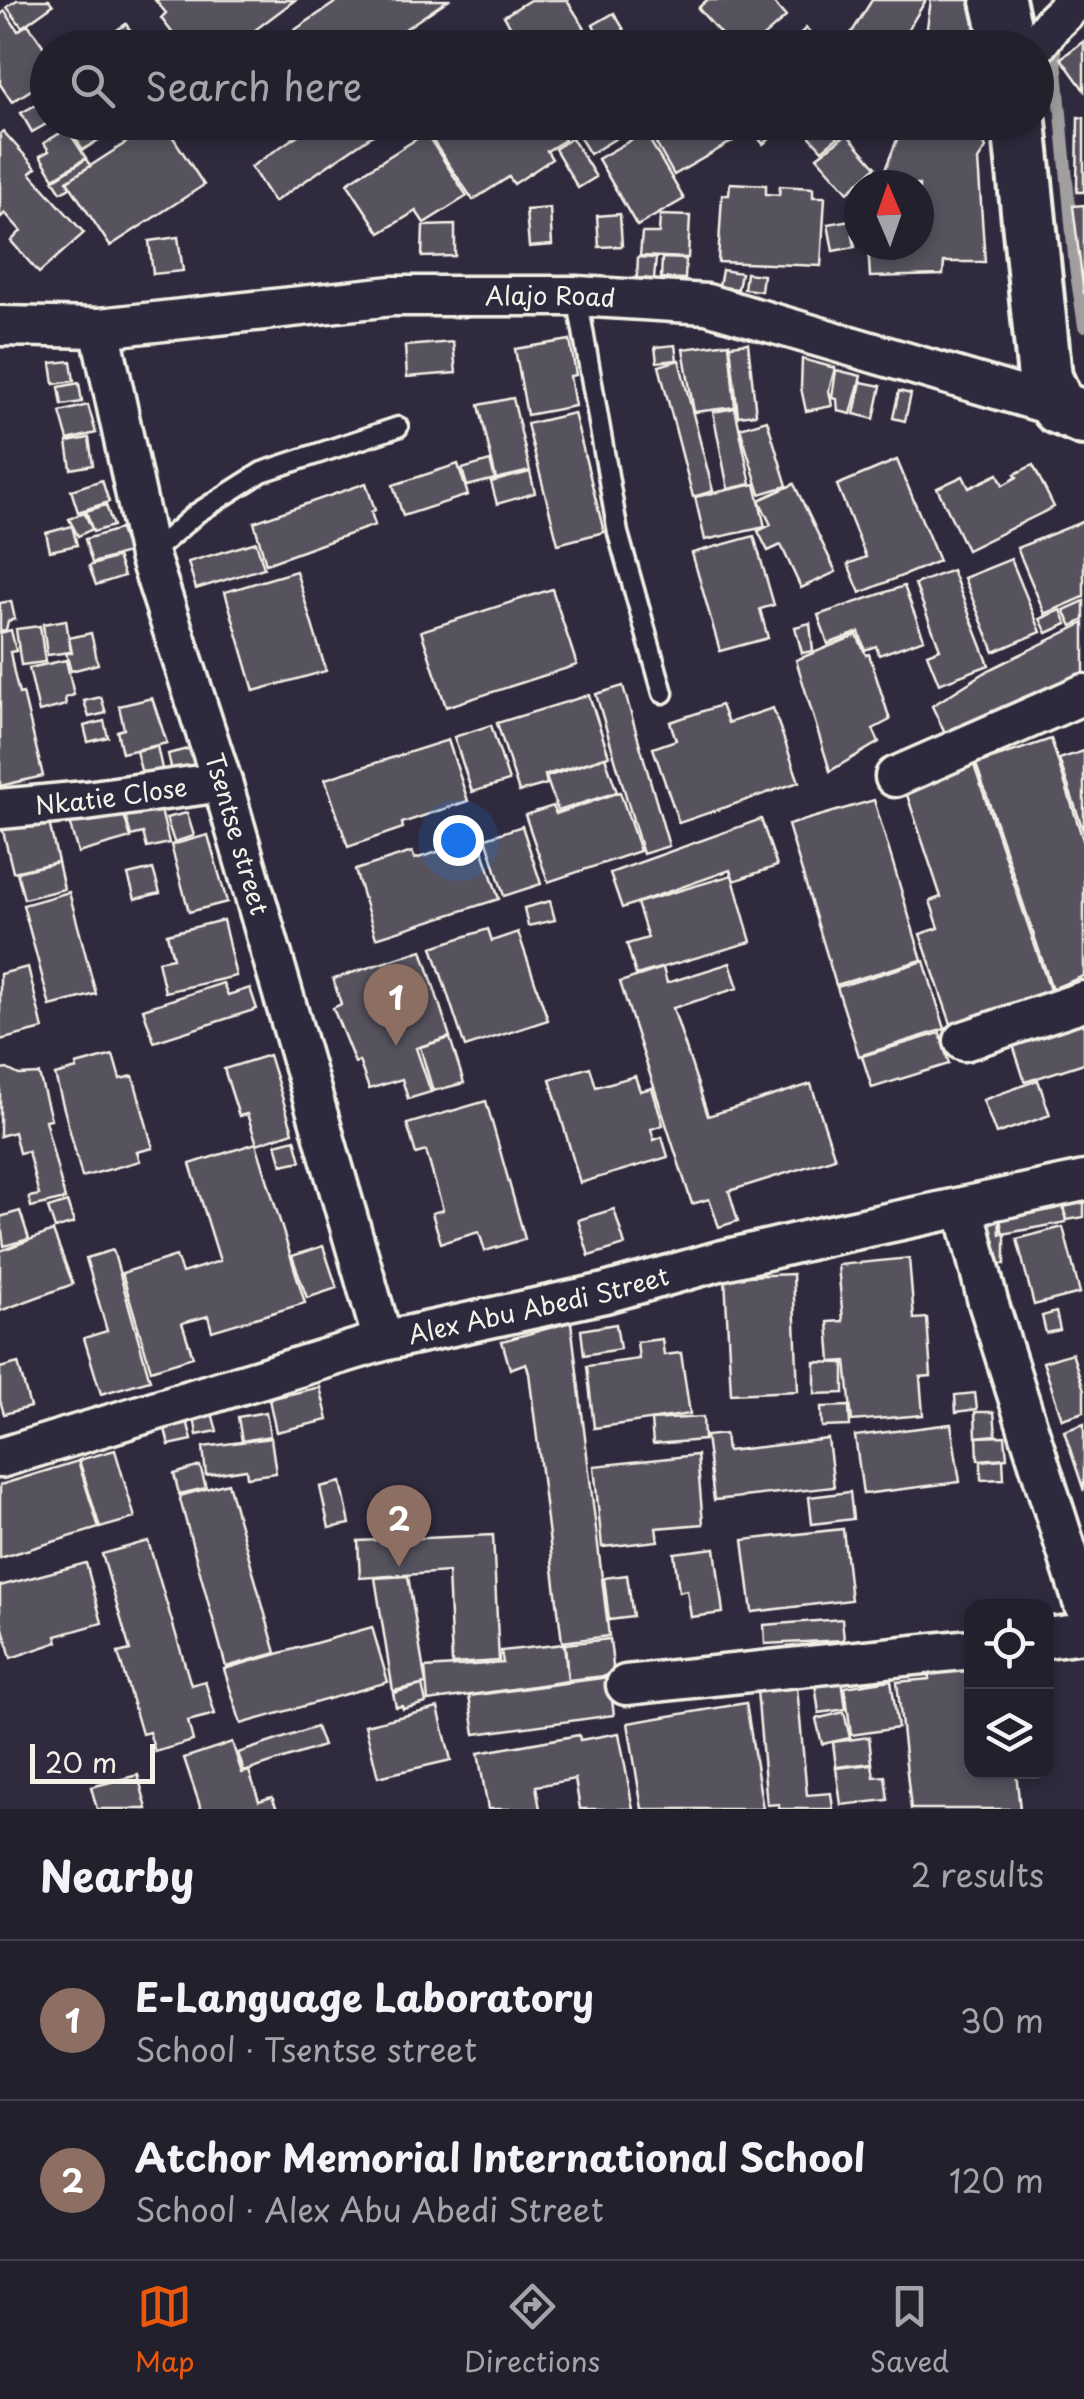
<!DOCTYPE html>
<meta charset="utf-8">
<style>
body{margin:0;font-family:"Playpen Sans",sans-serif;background:#2f2d3a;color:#f1f3f6}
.controls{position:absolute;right:30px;bottom:30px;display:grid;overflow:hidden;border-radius:20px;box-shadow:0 5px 15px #0003}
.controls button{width:90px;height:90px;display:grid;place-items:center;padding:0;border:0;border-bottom:2px solid #403e4a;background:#23202e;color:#f1f3f6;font:50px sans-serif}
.compass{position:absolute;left:844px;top:170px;width:90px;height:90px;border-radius:50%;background:#23202e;box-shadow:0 5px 15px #0003;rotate:358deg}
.scale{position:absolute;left:30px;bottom:25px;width:125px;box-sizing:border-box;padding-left:10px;border:5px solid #f4f1e8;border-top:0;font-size:28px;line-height:35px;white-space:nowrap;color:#f4f1e8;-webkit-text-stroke:8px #2f2a3d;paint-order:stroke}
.you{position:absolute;left:458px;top:840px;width:35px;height:35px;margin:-25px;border:8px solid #fff;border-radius:50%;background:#1a73e8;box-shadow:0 0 0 15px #1a73e833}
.badge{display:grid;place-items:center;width:65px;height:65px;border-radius:50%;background:#ea580c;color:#fff;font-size:32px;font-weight:700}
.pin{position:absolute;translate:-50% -82px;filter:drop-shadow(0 2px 5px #0008)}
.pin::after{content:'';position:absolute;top:52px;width:35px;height:30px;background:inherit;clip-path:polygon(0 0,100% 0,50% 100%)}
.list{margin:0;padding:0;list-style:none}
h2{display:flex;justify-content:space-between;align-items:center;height:130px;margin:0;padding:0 40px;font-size:42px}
h2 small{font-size:32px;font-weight:400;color:#a3a3aa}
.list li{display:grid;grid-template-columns:65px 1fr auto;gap:30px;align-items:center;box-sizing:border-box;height:160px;padding:0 40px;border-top:2px solid #403e4a}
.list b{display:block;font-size:38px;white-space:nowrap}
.list p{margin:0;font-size:32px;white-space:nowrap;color:#a3a3aa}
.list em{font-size:32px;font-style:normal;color:#a3a3aa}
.icon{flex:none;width:55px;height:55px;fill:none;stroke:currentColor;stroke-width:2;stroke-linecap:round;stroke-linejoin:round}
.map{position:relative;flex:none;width:1084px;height:1809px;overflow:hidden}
.search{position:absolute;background:#23202e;box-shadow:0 5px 15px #0003;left:30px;right:30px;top:30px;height:110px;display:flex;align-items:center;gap:25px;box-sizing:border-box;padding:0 35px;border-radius:55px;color:#a3a3aa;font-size:38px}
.sheet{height:450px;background:#23202e}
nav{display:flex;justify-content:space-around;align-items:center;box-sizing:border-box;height:140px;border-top:2px solid #403e4a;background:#23202e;font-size:28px;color:#a3a3aa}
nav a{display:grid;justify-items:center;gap:5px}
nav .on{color:#ea580c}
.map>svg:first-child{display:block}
</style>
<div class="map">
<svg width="1084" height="1809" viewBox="0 0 1084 1809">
<rect width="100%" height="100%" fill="#2f2a3d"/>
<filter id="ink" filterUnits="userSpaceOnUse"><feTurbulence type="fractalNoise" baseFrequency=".01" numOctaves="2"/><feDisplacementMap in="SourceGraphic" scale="20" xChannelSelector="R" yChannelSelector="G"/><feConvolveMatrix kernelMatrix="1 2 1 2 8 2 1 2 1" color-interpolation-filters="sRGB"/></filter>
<g filter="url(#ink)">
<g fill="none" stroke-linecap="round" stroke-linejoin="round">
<polyline stroke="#a19ea0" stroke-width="12" points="1054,37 1075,267 1084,326"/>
</g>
<g fill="#56525f" stroke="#f4f1e8" stroke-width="2.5">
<polygon points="17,0 49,0 53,5 22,27 7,7"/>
<polygon points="155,0 295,0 231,48 184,48 161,18 166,13"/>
<polygon points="339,0 448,0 399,33 405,42 396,48 268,48"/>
<polygon points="530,0 567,0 597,48 524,48 504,16"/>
<polygon points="707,0 771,0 786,17 750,48 733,48 698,8"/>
<polygon points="872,0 926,0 897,48 859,48 847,40"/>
<polygon points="931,0 972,0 985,48 924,48"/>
<polygon points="5,11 18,31 28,24 48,53 48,79 12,102 0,84 0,15"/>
<polygon points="614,13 635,48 607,48 593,25"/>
<polygon points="126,24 141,48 90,48"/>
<polygon points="806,28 820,43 819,48 785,48"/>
<polygon points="1084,41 1084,90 1061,58"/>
<polygon points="43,101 48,109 48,122 50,122 32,132 21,113"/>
<polygon points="1078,117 1084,118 1084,192 1077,192"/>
<polygon points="65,122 126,122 83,150"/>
<polygon points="158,122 163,122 204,185 110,246 67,181"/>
<polygon points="317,122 392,122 274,202 251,167"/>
<polygon points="446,122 553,122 565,140 547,151 552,159 514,184 509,177 473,200 428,134"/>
<polygon points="570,122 643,122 590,154"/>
<polygon points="680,122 757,122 759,126 674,175 653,138"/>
<polygon points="760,122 785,122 787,126 763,144 753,131"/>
<polygon points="797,122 857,122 822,150"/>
<polygon points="642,127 684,199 637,226 598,159 631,140 628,135"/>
<polygon points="67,129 86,158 54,178 40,156 49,151 44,143"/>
<polygon points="3,131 36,168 30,173 84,233 39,273 11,241 21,231 5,213 0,218 0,134"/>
<polygon points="965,131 979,133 986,148 978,160 985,262 944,262 943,275 870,277 868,245 919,245 919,185 879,185 898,137 959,135"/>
<polygon points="426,133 467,196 424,223 416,211 380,233 347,183"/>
<polygon points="847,134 876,167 848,192 817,157"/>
<polygon points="572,138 596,177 578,188 555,149"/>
<polygon points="86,159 90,166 67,181 70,187 61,192 53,180"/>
<polygon points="730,183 766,185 766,194 779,195 780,186 813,188 813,197 825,197 821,266 718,262 722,195 729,195"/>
<polygon points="1084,205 1084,294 1073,206"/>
<polygon points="550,208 552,245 529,247 526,210"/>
<polygon points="620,214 622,246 599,247 597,216"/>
<polygon points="660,215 690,216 688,258 640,256 642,233 659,233"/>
<polygon points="850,220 855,247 833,251 828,224"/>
<polygon points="455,225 455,256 422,257 423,226"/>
<polygon points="178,237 183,271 153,274 149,241"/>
<polygon points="638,257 656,258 654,279 637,278"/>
<polygon points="662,258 686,259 685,279 661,278"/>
<polygon points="722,270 741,273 738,289 719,287"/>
<polygon points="746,273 763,275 761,291 744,289"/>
<polygon points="570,340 576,375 570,376 575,406 527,415 515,349"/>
<polygon points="453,342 456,373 407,377 405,346"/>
<polygon points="729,343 735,407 694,412 683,349"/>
<polygon points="748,343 756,414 738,416 730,345"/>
<polygon points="675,345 677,360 657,362 655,347"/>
<polygon points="802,359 835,368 829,390 832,406 806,411 801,388"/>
<polygon points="679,360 713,491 693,497 659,366"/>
<polygon points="71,361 74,381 54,384 51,363"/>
<polygon points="836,370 861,376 851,414 838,411 837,399 832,398"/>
<polygon points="861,382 881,386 874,419 854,414"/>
<polygon points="79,383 82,402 62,405 59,387"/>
<polygon points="899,391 911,394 905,421 893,418"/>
<polygon points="513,398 530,471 496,479 479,405"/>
<polygon points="88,405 96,433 68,440 60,412"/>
<polygon points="735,408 751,484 728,489 713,412"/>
<polygon points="574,413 604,532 558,544 527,424"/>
<polygon points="767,420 787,486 760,494 740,428"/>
<polygon points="89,438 93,465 71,469 67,442"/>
<polygon points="897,460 939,561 860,593 848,564 866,557 837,485"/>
<polygon points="490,461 495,479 467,486 462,469"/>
<polygon points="458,464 468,495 403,516 393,485"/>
<polygon points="1033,465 1054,507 967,550 937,488 963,476 969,488 998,474 1003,485 1017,477 1015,474"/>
<polygon points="530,472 535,493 497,504 491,482"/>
<polygon points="102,480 109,502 78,512 71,490"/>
<polygon points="366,483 375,510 371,512 375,525 266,564 254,522"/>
<polygon points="755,484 765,527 705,540 695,497"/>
<polygon points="794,484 836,572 801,588 781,545 768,551 758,531 771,525 759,500"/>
<polygon points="106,505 113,526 93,532 86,511"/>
<polygon points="84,512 92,529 78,536 69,519"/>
<polygon points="1084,521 1084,597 1045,614 1017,548"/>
<polygon points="72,526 77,545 50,551 46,533"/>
<polygon points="120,529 128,553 92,563 85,539"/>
<polygon points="754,536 774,605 760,609 768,638 720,651 692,553"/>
<polygon points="256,542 264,568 196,589 188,562"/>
<polygon points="117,557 124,576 96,585 89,566"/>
<polygon points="1011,559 1041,632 994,652 964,578"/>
<polygon points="952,570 989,665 939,684 927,654 940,649 915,584"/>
<polygon points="296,571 326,671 254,691 225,592"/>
<polygon points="904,586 924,639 879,655 876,646 865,650 859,632 828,644 818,615"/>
<polygon points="552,589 577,665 446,707 421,631"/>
<polygon points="11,601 15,619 8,621 6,630 0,631 0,603"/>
<polygon points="1084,601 1084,620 1072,626 1064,610"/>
<polygon points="1061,610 1067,624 1047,633 1040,619"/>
<polygon points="66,620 71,652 47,655 43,624"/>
<polygon points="810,623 813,651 802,653 795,627"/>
<polygon points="1084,623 1084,676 948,740 932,706 989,670"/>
<polygon points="40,626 45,662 21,665 16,629"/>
<polygon points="11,630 16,651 10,652 14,673 19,694 23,693 43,776 0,786 0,633"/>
<polygon points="91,633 98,664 71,671 66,653 72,653 69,638"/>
<polygon points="857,635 866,655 869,654 890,720 873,729 879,742 830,771 796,660"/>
<polygon points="66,660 74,695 65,698 66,705 39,712 29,668"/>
<polygon points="623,686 669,846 643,854 596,694"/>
<polygon points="589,695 609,756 545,775 547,784 519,792 497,723"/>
<polygon points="101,697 106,713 89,717 84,701"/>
<polygon points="152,698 167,743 122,753 117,731 124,729 119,706"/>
<polygon points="721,705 728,723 773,708 799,782 679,823 653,748 676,740 670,722"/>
<polygon points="104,721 108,737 88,742 84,726"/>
<polygon points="491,725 509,781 472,792 454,737"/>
<polygon points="1051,739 1084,843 1084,976 1052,989 976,764"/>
<polygon points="448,740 468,801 402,823 403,828 348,847 325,779"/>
<polygon points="157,746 162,769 142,774 136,751"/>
<polygon points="191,748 195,765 172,771 168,754"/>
<polygon points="1084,751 1084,833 1059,759"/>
<polygon points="605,757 617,792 558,811 546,777"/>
<polygon points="974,765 1050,990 951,1024 920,934 939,928 930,901 941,897 905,789"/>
<polygon points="620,792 640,851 548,882 525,815 553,806 556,814"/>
<polygon points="119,799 131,838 78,853 67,814"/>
<polygon points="874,800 922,960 836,985 788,825"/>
<polygon points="159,802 169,843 147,848 143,833 131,836 124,811"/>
<polygon points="187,813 194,836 174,842 166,818"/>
<polygon points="761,819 777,866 734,881 730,870 622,908 610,873"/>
<polygon points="30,820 31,826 49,822 58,862 13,872 2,827"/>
<polygon points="522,826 541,884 504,896 486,838"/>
<polygon points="208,835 227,902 189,912 171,845"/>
<polygon points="479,839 499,899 376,938 355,870 412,852 415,859"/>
<polygon points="58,862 64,889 24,899 17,872"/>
<polygon points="153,869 160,893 135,899 128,875"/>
<polygon points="732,875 751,942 636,975 627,944 648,938 637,903"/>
<polygon points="69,892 96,994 50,1006 23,905"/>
<polygon points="550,901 555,920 528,926 524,908"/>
<polygon points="223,920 236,976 165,992 158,961 173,958 167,934"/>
<polygon points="488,929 492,941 518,932 548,1020 465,1047 432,947"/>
<polygon points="422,950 450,1037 416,1048 431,1092 408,1099 402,1079 369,1089 359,1061 355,1063 333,1008 341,1004 333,979"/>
<polygon points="924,961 945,1029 859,1056 837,987"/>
<polygon points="730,963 738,988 673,1008 708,1116 811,1084 835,1158 729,1191 738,1221 719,1227 709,1199 692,1204 620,982 663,968 667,983"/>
<polygon points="28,967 43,1029 0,1040 0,974"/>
<polygon points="223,983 228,995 250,988 257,1009 154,1042 143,1009"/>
<polygon points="1084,1019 1084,1063 1025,1082 1012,1042"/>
<polygon points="940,1033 949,1064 872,1088 862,1056"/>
<polygon points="450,1038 464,1083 433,1091 420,1047"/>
<polygon points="113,1055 120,1079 133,1076 153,1148 137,1152 140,1161 82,1177 55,1075 77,1069 76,1065"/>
<polygon points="269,1055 293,1132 257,1144 247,1114 239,1116 224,1069"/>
<polygon points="590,1067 596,1087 635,1076 640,1091 652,1088 663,1125 651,1129 654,1140 662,1137 668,1157 580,1183 550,1079"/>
<polygon points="7,1069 19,1075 39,1074 51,1119 45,1120 65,1199 31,1207 29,1197 39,1195 28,1151 19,1153 14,1132 0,1136 0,1070"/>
<polygon points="1038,1080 1050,1115 996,1134 983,1100"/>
<polygon points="486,1101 525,1239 485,1251 479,1232 441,1243 432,1213 443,1210 426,1151 416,1154 407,1124"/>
<polygon points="295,1139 301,1161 282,1165 276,1144"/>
<polygon points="256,1143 305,1303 212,1331 208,1316 182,1323 193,1357 151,1370 122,1273 176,1256 182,1273 220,1261 190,1164"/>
<polygon points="1084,1196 1084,1217 1067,1220 1063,1200"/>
<polygon points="1062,1199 1066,1222 1003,1234 998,1210"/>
<polygon points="67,1202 74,1223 55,1229 48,1208"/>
<polygon points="614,1209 625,1245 589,1256 578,1220"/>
<polygon points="20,1211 29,1239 4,1246 0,1217"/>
<polygon points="999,1215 1000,1234 1005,1234 1005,1264 991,1264 989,1216"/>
<polygon points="1063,1227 1080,1293 1034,1305 1017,1239"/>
<polygon points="53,1231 73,1284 0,1311 0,1251"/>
<polygon points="323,1246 337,1288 307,1298 292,1256"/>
<polygon points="113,1250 150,1380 101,1394 84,1338 107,1331 86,1258"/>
<polygon points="909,1258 914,1319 927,1318 931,1376 920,1377 923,1415 852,1421 846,1361 831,1362 828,1322 843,1321 838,1265"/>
<polygon points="793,1274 798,1391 731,1394 725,1277"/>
<polygon points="1056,1312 1060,1330 1046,1333 1042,1316"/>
<polygon points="571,1322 609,1636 562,1642 529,1373 526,1363 510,1369 502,1341"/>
<polygon points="616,1324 620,1349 584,1355 581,1330"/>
<polygon points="662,1339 664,1355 681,1353 690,1414 594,1428 587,1366 639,1359 637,1342"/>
<polygon points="1072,1353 1084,1390 1084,1412 1062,1419 1043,1362"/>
<polygon points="815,1362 844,1363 844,1393 815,1394"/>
<polygon points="18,1363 30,1407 4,1414 0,1400 0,1368"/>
<polygon points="320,1387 328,1420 276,1432 269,1399"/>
<polygon points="975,1393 977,1409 956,1412 955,1395"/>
<polygon points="849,1406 850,1426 822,1427 821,1407"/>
<polygon points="266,1412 270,1436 242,1441 238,1417"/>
<polygon points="975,1412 994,1412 996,1435 976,1437"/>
<polygon points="212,1413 217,1431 197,1435 194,1416"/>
<polygon points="703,1417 704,1440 653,1444 651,1420"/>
<polygon points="187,1420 192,1440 169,1445 164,1425"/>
<polygon points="951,1424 960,1482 863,1494 855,1436"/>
<polygon points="1084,1424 1084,1491 1064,1431"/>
<polygon points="725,1434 727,1451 828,1439 834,1487 714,1500 706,1436"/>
<polygon points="1005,1436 1007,1458 978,1460 977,1437"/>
<polygon points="271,1438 276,1473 247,1477 246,1469 206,1475 203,1447"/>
<polygon points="115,1450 135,1518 100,1528 79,1460"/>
<polygon points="697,1455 703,1524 656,1528 658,1541 602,1547 594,1466"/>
<polygon points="1003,1459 1004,1479 981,1480 981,1461"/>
<polygon points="78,1461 99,1528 0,1558 0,1485"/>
<polygon points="200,1466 206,1488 179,1494 174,1474"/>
<polygon points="341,1482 350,1524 329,1528 320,1487"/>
<polygon points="228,1483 276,1653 226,1667 179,1496"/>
<polygon points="850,1492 853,1519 812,1524 809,1497"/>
<polygon points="843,1529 851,1600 752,1612 743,1540"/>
<polygon points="493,1535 499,1661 452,1664 448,1572 360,1578 358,1541"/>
<polygon points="148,1541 191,1685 205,1681 215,1714 188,1721 193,1741 155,1752 149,1732 142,1734 118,1653 130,1650 102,1554"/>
<polygon points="715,1548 723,1613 691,1617 687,1590 679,1592 674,1553"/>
<polygon points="86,1563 102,1623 56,1636 58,1642 11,1658 0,1617 0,1586"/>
<polygon points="627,1575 633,1617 609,1620 604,1578"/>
<polygon points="408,1576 426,1684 393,1691 375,1578"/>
<polygon points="842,1619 844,1640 765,1644 764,1625"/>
<polygon points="372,1627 388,1682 241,1724 224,1669"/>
<polygon points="610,1639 614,1675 568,1680 565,1644"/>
<polygon points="564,1644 568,1681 428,1701 425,1668 503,1663 501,1651"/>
<polygon points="965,1664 966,1675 972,1674 972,1772 1016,1772 1020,1809 911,1809 897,1682 929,1679 928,1668"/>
<polygon points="796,1676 807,1795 831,1793 833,1809 779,1809 779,1804 767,1805 756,1679"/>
<polygon points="609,1677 614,1715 475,1734 469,1696"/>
<polygon points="842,1680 846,1709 819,1713 815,1684"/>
<polygon points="891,1680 898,1728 851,1735 845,1687"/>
<polygon points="422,1685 426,1703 403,1709 402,1706 396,1707 393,1693"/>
<polygon points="746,1703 763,1809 642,1809 628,1723"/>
<polygon points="438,1708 451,1760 378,1777 365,1725"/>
<polygon points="844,1712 850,1738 822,1744 816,1719"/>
<polygon points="316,1727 323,1746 244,1772 238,1753"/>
<polygon points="619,1733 633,1809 580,1809 575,1779 536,1786 540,1809 488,1809 478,1753 579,1735 580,1740"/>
<polygon points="869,1737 872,1763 836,1767 833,1742"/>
<polygon points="232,1742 242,1773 249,1771 259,1801 272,1797 277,1809 201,1809 184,1758"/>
<polygon points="872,1764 874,1777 885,1776 888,1800 841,1805 836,1768"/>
<polygon points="138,1775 147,1809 97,1809 91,1787"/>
</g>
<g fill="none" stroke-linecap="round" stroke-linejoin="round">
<g stroke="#f4f1e8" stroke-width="25">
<g id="lane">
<polyline points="577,296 618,533 663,693"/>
<polyline points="149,555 197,513 262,472 398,427"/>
</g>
</g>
<g stroke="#f4f1e8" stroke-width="45">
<g id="street">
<polyline points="1034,48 1053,23 1077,0"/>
<path id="s1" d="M0 326 100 328 392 296H577L707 304 1058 407"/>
<path id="s2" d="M100 328 149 556 222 782 383 1341"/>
<polyline points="895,777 1084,694"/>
<path id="s3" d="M0 809 86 801 222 782"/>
<polyline points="964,1041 1084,1001"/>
<polyline points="964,1207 988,1302 1084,1605"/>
<path id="s4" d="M0 1458 383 1341 605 1293 719 1261 826 1236 1084 1181"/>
<polyline points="1046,1638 1084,1633"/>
<polyline points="626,1685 972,1649"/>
</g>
</g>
<g stroke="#f4f1e8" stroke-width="60">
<g id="secondary">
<polyline points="998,0 1009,48"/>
<polyline points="1019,122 1045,378 1058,407 1084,418"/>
</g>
</g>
<use href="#lane" stroke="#2f2a3d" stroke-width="18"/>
<use href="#street" stroke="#2f2a3d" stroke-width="38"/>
<use href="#secondary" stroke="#2f2a3d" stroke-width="52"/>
</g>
</g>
<g text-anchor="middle" stroke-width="9" stroke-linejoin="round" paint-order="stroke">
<g font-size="25" fill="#f4f1e8" stroke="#2f2a3d">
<text dy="9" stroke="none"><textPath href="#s1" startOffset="552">Alajo Road</textPath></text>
<text dy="9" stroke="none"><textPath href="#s3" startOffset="112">Nkatie Close</textPath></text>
<text dy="9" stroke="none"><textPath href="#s2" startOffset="525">Tsentse street</textPath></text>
<text dy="9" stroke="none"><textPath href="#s4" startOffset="560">Alex Abu Abedi Street</textPath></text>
</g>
</g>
</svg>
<div class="controls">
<button><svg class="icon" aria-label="locate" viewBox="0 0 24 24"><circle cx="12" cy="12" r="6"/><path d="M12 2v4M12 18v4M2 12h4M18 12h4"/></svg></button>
<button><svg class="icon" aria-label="layers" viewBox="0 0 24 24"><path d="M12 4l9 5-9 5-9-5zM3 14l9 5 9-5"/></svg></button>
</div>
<svg class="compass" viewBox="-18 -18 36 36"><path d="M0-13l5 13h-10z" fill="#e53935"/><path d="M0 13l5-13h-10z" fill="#a3a3aa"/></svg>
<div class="scale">20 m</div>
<div class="you"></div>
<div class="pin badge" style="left:396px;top:1046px;background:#8d6e63">1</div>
<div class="pin badge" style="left:399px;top:1567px;background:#8d6e63">2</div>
<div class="search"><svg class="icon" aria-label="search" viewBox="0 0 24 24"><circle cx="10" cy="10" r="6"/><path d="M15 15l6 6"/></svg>Search here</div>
</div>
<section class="sheet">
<h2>Nearby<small>2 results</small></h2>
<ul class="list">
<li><span class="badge" style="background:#8d6e63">1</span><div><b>E-Language Laboratory</b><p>School · Tsentse street</p></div><em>30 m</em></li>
<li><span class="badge" style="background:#8d6e63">2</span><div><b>Atchor Memorial International School</b><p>School · Alex Abu Abedi Street</p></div><em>120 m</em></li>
</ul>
</section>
<nav>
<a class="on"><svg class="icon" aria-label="map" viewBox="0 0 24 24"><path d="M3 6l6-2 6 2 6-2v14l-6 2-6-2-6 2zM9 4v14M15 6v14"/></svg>Map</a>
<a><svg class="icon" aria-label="directions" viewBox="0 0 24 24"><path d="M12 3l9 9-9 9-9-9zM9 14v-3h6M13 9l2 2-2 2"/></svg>Directions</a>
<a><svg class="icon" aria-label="saved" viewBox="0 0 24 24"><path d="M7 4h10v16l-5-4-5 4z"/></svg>Saved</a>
</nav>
